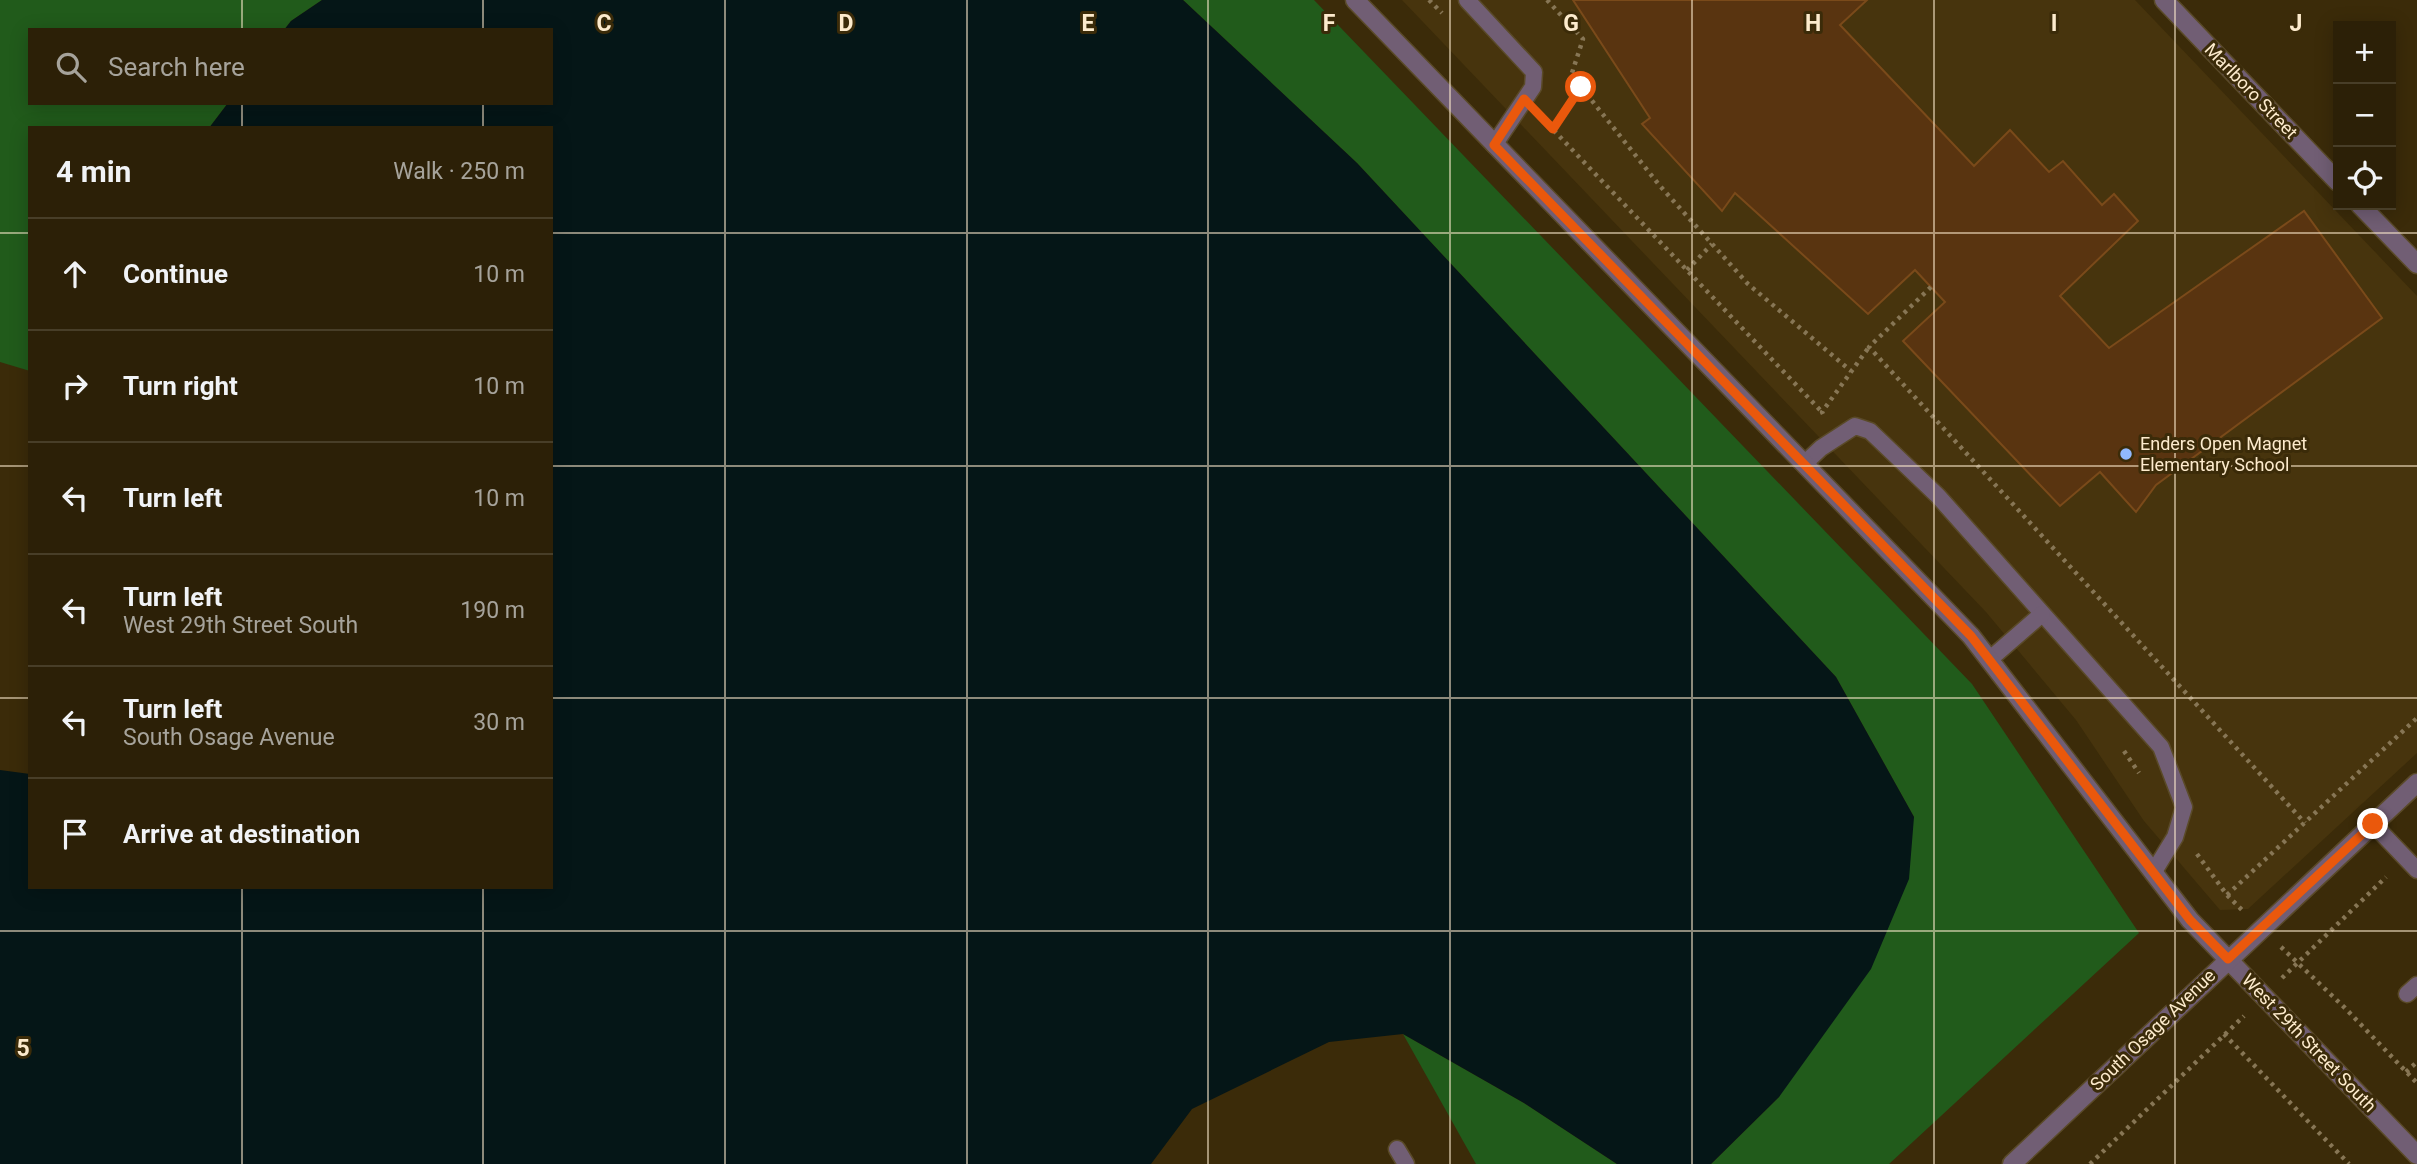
<!DOCTYPE html>
<meta charset="utf-8">
<style>
body{margin:0;font-family:Roboto,sans-serif;background:#342811;color:#f1f3f6}
.controls{position:absolute;right:21px;top:21px;display:grid;overflow:hidden;border-radius:0px;box-shadow:0 4px 18px #0003}
.controls button{width:63px;height:63px;display:grid;place-items:center;padding:0;border:0;border-bottom:2px solid #483e28;background:#2c2007;color:#f1f3f6;font:35px sans-serif}
.stop{position:absolute;width:21px;height:21px;margin:-16px;border:5px solid #ea580c;border-radius:50%;background:#fff}
.stop.end{background:#ea580c;border-color:#fff;box-shadow:0 2px 7px #0008}
.list{margin:0;padding:0;list-style:none}
h2{display:flex;justify-content:space-between;align-items:center;height:91px;margin:0;padding:0 28px;font-size:30px}
h2 small{font-size:23px;font-weight:400;color:#a6a39b}
.list li{display:grid;grid-template-columns:46px 1fr auto;gap:21px;align-items:center;box-sizing:border-box;height:112px;padding:0 28px;border-top:2px solid #483e28}
.list b{display:block;font-size:26px;white-space:nowrap}
.list p{margin:0;font-size:23px;white-space:nowrap;color:#a6a39b}
.list em{font-size:23px;font-style:normal;color:#a6a39b}
.icon{flex:none;width:38px;height:38px;fill:none;stroke:currentColor;stroke-width:2;stroke-linecap:round;stroke-linejoin:round}
.map{position:relative;flex:none;width:2417px;height:1164px;overflow:hidden}
.search{position:absolute;background:#2c2007;box-shadow:0 4px 18px #0003;left:28px;top:28px;width:525px;height:77px;display:flex;align-items:center;gap:18px;box-sizing:border-box;padding:0 24px;border-radius:0px;color:#a6a39b;font-size:26px}
.panel{position:absolute;background:#2c2007;box-shadow:0 4px 18px #0003;left:28px;top:126px;width:525px;height:763px;border-radius:0px}
.map>svg:first-child{display:block}
</style>
<div class="map">
<svg width="2417" height="1164" viewBox="0 0 2417 1164">
<rect width="100%" height="100%" fill="#3b2b09"/>
<polygon fill="#47340d" points="1402,0 2135,0 2417,296 2417,753 2248,909 2220,910 2144,821 2076,720 1986,612"/>
<g fill="#215b1b">
<polygon points="0,0 322,0 291,21 284,30 30,30 30,103 228,103 209,128 30,128 30,371 0,362"/>
<polygon points="1183,0 1314,0 1972,684 2139,933 1889,1164 1711,1164 1779,1097 1914,817 1836,677 1357,163"/>
<polygon points="1403,1034 1524,1103 1617,1164 1476,1164"/>
</g>
<polygon fill="#051617" points="322,0 1183,0 1357,163 1836,677 1914,817 1909,879 1871,969 1779,1097 1711,1164 1617,1164 1524,1103 1403,1034 1329,1042 1192,1109 1151,1164 0,1164 0,770 30,774 30,887 551,887 551,128 209,128 228,103 551,103 551,30 284,30 291,21"/>
<polygon fill="#593410" stroke="#7a4a1a" stroke-width="2" points="1573,0 1867,0 1840,25 1974,166 2010,130 2049,172 2063,161 2102,205 2114,194 2138,221 2060,296 2109,348 2304,211 2382,318 2156,485 2136,512 2100,472 2060,506 1903,341 1945,302 1915,270 1868,314 1735,193 1722,211 1642,124 1650,118"/>
<g fill="none" stroke-linecap="round" stroke-linejoin="round">
<g stroke="#5a4a28" stroke-width="19">
<g id="service">
<polyline points="1467,0 1534,72 1533,87 1494,145"/>
<polyline points="1804,464 1821,448 1855,426 1870,431 1938,496 2161,747 2184,807 2175,837 2153,873"/>
<polyline points="1989,660 2042,614"/>
<polyline points="2373,824 2417,870"/>
<polyline points="2407,994 2417,985"/>
<polyline points="1397,1149 1406,1164"/>
</g>
</g>
<g stroke="#5a4a28" stroke-width="21">
<g id="minor">
<polyline points="1355,0 1971,636 2190,920 2417,1155"/>
<polyline points="2164,0 2338,182"/>
<polyline points="2360,205 2417,264"/>
<polyline points="2012,1164 2417,783"/>
</g>
</g>
<g stroke="#877655" stroke-width="4.5" stroke-dasharray="3.5 5" stroke-linecap="butt">
<polyline points="1429,0 1442,13"/>
<polyline points="1547,0 1583,39 1570,79 1581,87"/>
<polyline points="1542,118 1822,412"/>
<polyline points="1553,129 1581,87 1660,186 1748,284 1851,371"/>
<polyline points="1687,270 1712,244"/>
<polyline points="1931,287 1869,347 2305,823"/>
<polyline points="1823,414 1822,412 1869,347"/>
<polyline points="2124,751 2139,773"/>
<polyline points="2197,854 2227,895 2242,910"/>
<polyline points="2227,895 2417,718"/>
<polyline points="2281,947 2345,1008 2417,1083"/>
<polyline points="2282,978 2386,877"/>
<polyline points="2224,1034 2349,1164"/>
<polyline points="2406,1072 2417,1062"/>
<polyline points="2090,1164 2244,1016"/>
</g>
<use href="#service" stroke="#715e74" stroke-width="16"/>
<use href="#minor" stroke="#715e74" stroke-width="18"/>
</g>
<g fill="none" stroke-linecap="round" stroke-linejoin="round">
<polyline stroke="#ea580c" stroke-width="9" points="1581,87 1553,129 1524,99 1494,145 1971,636 2190,920 2228,959 2373,824"/>
</g>
<path fill="none" stroke="#fdebcd" stroke-width="2" stroke-opacity="0.55" d="M242 0V30M483 0V30M725 0V1164M967 0V1164M1208 0V1164M1450 0V1164M1692 0V1164M1934 0V1164M2175 0V1164M242 103V128M483 103V128M0 233H30M551 233H2417M0 466H30M551 466H2417M0 698H30M551 698H2417M242 887V1164M483 887V1164M0 931H2417"/>
<circle fill="#91b8fd" stroke="#3b2b09" stroke-width="2.5" cx="2126" cy="454" r="7"/>
<g text-anchor="middle" stroke-width="6" stroke-linejoin="round" paint-order="stroke">
<g font-size="18" fill="#fdebcd" stroke="#3b2b09">
<text transform="translate(2251 91) rotate(46)" y="6">Marlboro Street</text>
<text transform="translate(2153 1030) rotate(-44)" y="6">South Osage Avenue</text>
<text transform="translate(2309 1043) rotate(46)" y="6">West 29th Street South</text>
</g>
<g font-size="18" fill="#fdebcd" stroke="#3b2b09" text-anchor="start">
<text x="2140" y="450">Enders Open Magnet<tspan x="2140" dy="21">Elementary School</tspan></text>
</g>
</g>
<g font-size="23" text-anchor="middle" font-weight="bold" fill="#fdebcd" stroke="#3b2b09" stroke-width="6" stroke-linejoin="round" paint-order="stroke">
<text x="604" y="31">C</text>
<text x="846" y="31">D</text>
<text x="1088" y="31">E</text>
<text x="1329" y="31">F</text>
<text x="1571" y="31">G</text>
<text x="1813" y="31">H</text>
<text x="2054" y="31">I</text>
<text x="2296" y="31">J</text>
<text x="23" y="1056">5</text>
</g>
</svg>
<div class="controls">
<button>+</button>
<button>−</button>
<button><svg class="icon" aria-label="locate" viewBox="0 0 24 24"><circle cx="12" cy="12" r="6"/><path d="M12 2v4M12 18v4M2 12h4M18 12h4"/></svg></button>
</div>
<div class="stop" style="left:1581px;top:87px"></div>
<div class="stop end" style="left:2373px;top:824px"></div>
<div class="search"><svg class="icon" aria-label="search" viewBox="0 0 24 24"><circle cx="10" cy="10" r="6"/><path d="M15 15l6 6"/></svg>Search here</div>
<section class="panel">
<h2>4 min<small>Walk · 250 m</small></h2>
<ul class="list">
<li><svg class="icon" aria-label="ahead" viewBox="0 0 24 24"><path d="M12 20V5M6 11l6-6 6 6"/></svg><div><b>Continue</b></div><em>10 m</em></li>
<li><svg class="icon" aria-label="right" viewBox="0 0 24 24"><path d="M7 20v-9h11M14 6l5 5-5 5"/></svg><div><b>Turn right</b></div><em>10 m</em></li>
<li><svg class="icon" aria-label="left" viewBox="0 0 24 24"><path d="M17 20v-9H6M10 6l-5 5 5 5"/></svg><div><b>Turn left</b></div><em>10 m</em></li>
<li><svg class="icon" aria-label="left" viewBox="0 0 24 24"><path d="M17 20v-9H6M10 6l-5 5 5 5"/></svg><div><b>Turn left</b><p>West 29th Street South</p></div><em>190 m</em></li>
<li><svg class="icon" aria-label="left" viewBox="0 0 24 24"><path d="M17 20v-9H6M10 6l-5 5 5 5"/></svg><div><b>Turn left</b><p>South Osage Avenue</p></div><em>30 m</em></li>
<li><svg class="icon" aria-label="arrive" viewBox="0 0 24 24"><path d="M6 21V4h12l-3 4 3 4H6"/></svg><div><b>Arrive at destination</b></div></li>
</ul>
</section>
</div>
